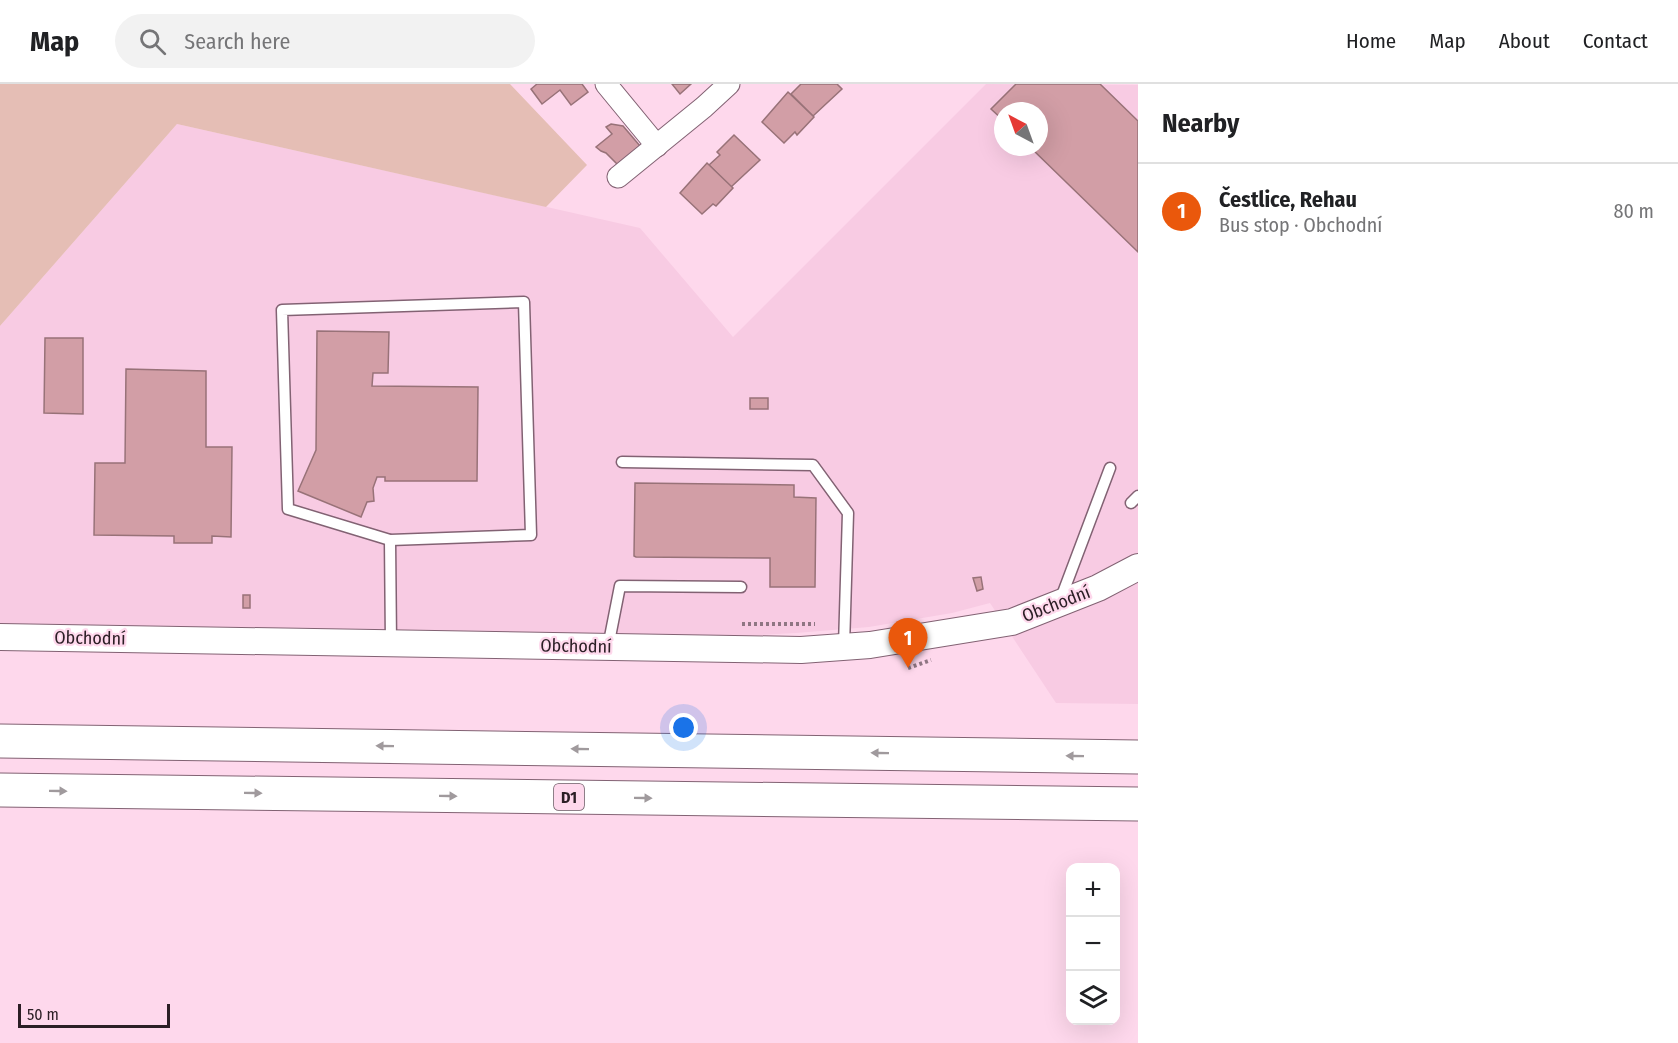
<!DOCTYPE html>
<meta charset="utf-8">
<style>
body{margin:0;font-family:"Fira Sans Condensed",sans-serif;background:#f2f2f2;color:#202124}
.controls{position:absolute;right:18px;bottom:18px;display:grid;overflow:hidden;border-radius:12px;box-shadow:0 6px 24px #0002}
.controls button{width:54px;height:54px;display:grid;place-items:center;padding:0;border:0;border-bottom:2px solid #e0e0e0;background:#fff;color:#202124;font:30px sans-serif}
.compass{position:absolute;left:994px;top:18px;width:54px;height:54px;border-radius:50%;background:#fff;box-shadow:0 6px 24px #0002;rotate:319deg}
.scale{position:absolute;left:18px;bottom:15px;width:152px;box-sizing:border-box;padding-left:6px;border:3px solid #2b1e25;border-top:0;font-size:16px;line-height:21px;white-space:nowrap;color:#2b1e25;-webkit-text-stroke:4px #fed8ec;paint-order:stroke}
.you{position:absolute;left:684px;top:644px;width:21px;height:21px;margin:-15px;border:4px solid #fff;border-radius:50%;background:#1a73e8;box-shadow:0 0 0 9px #1a73e833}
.badge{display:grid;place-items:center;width:39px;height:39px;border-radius:50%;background:#ea580c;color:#fff;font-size:20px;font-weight:700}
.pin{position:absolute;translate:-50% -50px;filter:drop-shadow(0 2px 3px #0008)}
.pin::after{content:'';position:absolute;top:32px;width:21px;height:18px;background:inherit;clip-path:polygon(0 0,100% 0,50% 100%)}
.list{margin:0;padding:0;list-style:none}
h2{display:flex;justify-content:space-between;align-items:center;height:78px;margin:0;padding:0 24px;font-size:26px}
h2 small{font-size:20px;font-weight:400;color:#757577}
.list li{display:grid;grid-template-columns:39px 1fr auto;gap:18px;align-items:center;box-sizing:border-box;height:96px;padding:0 24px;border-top:2px solid #e0e0e0}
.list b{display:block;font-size:22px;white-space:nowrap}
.list p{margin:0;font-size:20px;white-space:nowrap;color:#757577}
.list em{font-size:20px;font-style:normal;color:#757577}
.icon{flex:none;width:33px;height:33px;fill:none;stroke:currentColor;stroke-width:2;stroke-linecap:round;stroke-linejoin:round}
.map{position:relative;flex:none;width:1138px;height:959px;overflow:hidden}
header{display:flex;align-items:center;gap:36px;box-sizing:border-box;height:84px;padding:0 30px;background:#fff;border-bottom:2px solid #e0e0e0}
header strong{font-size:28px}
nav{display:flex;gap:33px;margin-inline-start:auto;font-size:21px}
.search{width:420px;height:54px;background:#f2f2f2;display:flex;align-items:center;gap:15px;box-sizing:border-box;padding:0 21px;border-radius:33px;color:#757577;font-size:22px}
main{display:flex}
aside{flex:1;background:#fff}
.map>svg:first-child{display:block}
</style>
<header>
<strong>Map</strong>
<div class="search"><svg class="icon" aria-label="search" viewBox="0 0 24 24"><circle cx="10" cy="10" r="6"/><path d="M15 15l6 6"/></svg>Search here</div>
<nav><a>Home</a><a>Map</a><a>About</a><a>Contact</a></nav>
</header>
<main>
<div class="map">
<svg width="1138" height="959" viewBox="0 0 1138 959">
<rect width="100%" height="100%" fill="#fed8ec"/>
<path fill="#f8cbe3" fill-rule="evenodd" d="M986 0 1138 1V620L1056 619 990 519 952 529 869 543 796 549 628 558 0 540V242L177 40 640 144 733 253ZM1003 27H1039V63H1003Z"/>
<polygon fill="#e5beb5" points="0,0 510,0 587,81 546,123 177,40 0,242"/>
<g fill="#d29ea6" stroke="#987278" stroke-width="1.5">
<polygon points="537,0 582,0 588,8 571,21 560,6 542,20 531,5"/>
<polygon points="672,0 691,0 680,10"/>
<polygon points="801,0 837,0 842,5 813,32 791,10"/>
<polygon points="1016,0 1100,0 1138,37 1138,168 1030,63 1039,63 1039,27 1003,27 1003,36 991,25"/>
<polygon points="788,8 814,33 797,51 795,48 784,59 762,38"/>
<polygon points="611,40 623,42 640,62 618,81 606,69 601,67 596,63 612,50 606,43"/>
<polygon points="734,51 760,76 731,103 709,81 720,71 717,68"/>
<polygon points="707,79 733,104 716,122 713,120 702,130 680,109"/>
<polygon points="317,247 389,248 388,289 373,289 372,302 478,303 477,397 385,397 385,393 377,393 373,404 374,417 367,418 361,433 298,407 316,366"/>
<polygon points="45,254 83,254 83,330 44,329"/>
<polygon points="126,285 206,287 206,363 232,363 231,453 212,452 212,459 174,459 174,452 94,451 95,379 125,379"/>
<rect x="750" y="314" width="18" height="11"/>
<polygon points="635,399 794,401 794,413 816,414 815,503 770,503 770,474 636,473 634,472"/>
<polygon points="981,493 983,505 977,507 973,494"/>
<rect x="243" y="511" width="7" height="13"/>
</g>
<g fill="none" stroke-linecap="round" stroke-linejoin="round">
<g stroke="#826273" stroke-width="13">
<g id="service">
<polygon points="524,218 531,451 390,456 288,425 282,226"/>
<polyline points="622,378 813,381 848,429 844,562"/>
<polyline points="1131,419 1138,412"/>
<polyline points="390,456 391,560"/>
<polyline points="1061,514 1110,384"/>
<polyline points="608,563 620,502 741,503"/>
</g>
</g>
<g stroke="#826273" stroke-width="23">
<g id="minor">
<polyline points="606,0 657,62"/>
<polyline points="618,93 704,23 729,0"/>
</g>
</g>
<g stroke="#826273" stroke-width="28">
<polyline id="tertiary" points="0,553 801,566 870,561 1012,538 1098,504 1138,483"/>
</g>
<g stroke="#826273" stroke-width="35">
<g id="motorway">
<polyline points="0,657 1138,673"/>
<polyline points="0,706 1138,720"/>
</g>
</g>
<g stroke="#8f7683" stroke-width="4" stroke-dasharray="3 3" stroke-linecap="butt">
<polyline points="742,540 815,540"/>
<polyline points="908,584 931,576"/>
</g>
<use href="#service" stroke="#fff" stroke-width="10"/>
<use href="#minor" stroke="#fff" stroke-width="21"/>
<use href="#tertiary" stroke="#fff" stroke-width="26"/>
<use href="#motorway" stroke="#fff" stroke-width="33"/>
</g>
<defs><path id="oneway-solid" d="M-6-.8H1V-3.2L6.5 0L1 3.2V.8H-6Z" transform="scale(1.5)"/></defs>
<g fill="#a09a9d">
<use href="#oneway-solid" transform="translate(385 662) rotate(-179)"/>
<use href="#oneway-solid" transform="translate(580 665) rotate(-179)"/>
<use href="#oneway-solid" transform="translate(880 669) rotate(-179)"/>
<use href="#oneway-solid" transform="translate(1075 672) rotate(-179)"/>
<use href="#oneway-solid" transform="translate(58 707) rotate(1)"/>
<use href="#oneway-solid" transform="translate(253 709) rotate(1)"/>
<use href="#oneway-solid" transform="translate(448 712) rotate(1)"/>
<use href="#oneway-solid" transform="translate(643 714) rotate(1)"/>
</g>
<g text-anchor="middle" stroke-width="4.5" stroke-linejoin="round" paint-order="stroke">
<rect fill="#fed8ec" stroke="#6a5661" stroke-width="1.5" x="554" y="700" width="30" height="26" rx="4.5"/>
<g font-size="16" font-weight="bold" fill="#2b1e25">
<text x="569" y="719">D1</text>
</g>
<g font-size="18" fill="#2b1e25" stroke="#fed8ec">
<text transform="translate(1056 520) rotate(-21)" y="6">Obchodní</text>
<text transform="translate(90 554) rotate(1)" y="6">Obchodní</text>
<text transform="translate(576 562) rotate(1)" y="6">Obchodní</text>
</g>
</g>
</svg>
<div class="controls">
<button>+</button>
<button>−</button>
<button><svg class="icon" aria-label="layers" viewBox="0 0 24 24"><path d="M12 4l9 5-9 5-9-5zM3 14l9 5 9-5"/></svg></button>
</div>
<svg class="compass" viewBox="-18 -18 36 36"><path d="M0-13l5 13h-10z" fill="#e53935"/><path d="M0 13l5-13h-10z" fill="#757577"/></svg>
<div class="scale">50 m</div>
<div class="you"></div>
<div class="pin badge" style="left:908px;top:584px">1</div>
</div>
<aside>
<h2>Nearby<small></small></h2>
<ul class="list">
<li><span class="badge">1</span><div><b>Čestlice, Rehau</b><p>Bus stop · Obchodní</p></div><em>80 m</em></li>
</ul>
</aside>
</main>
